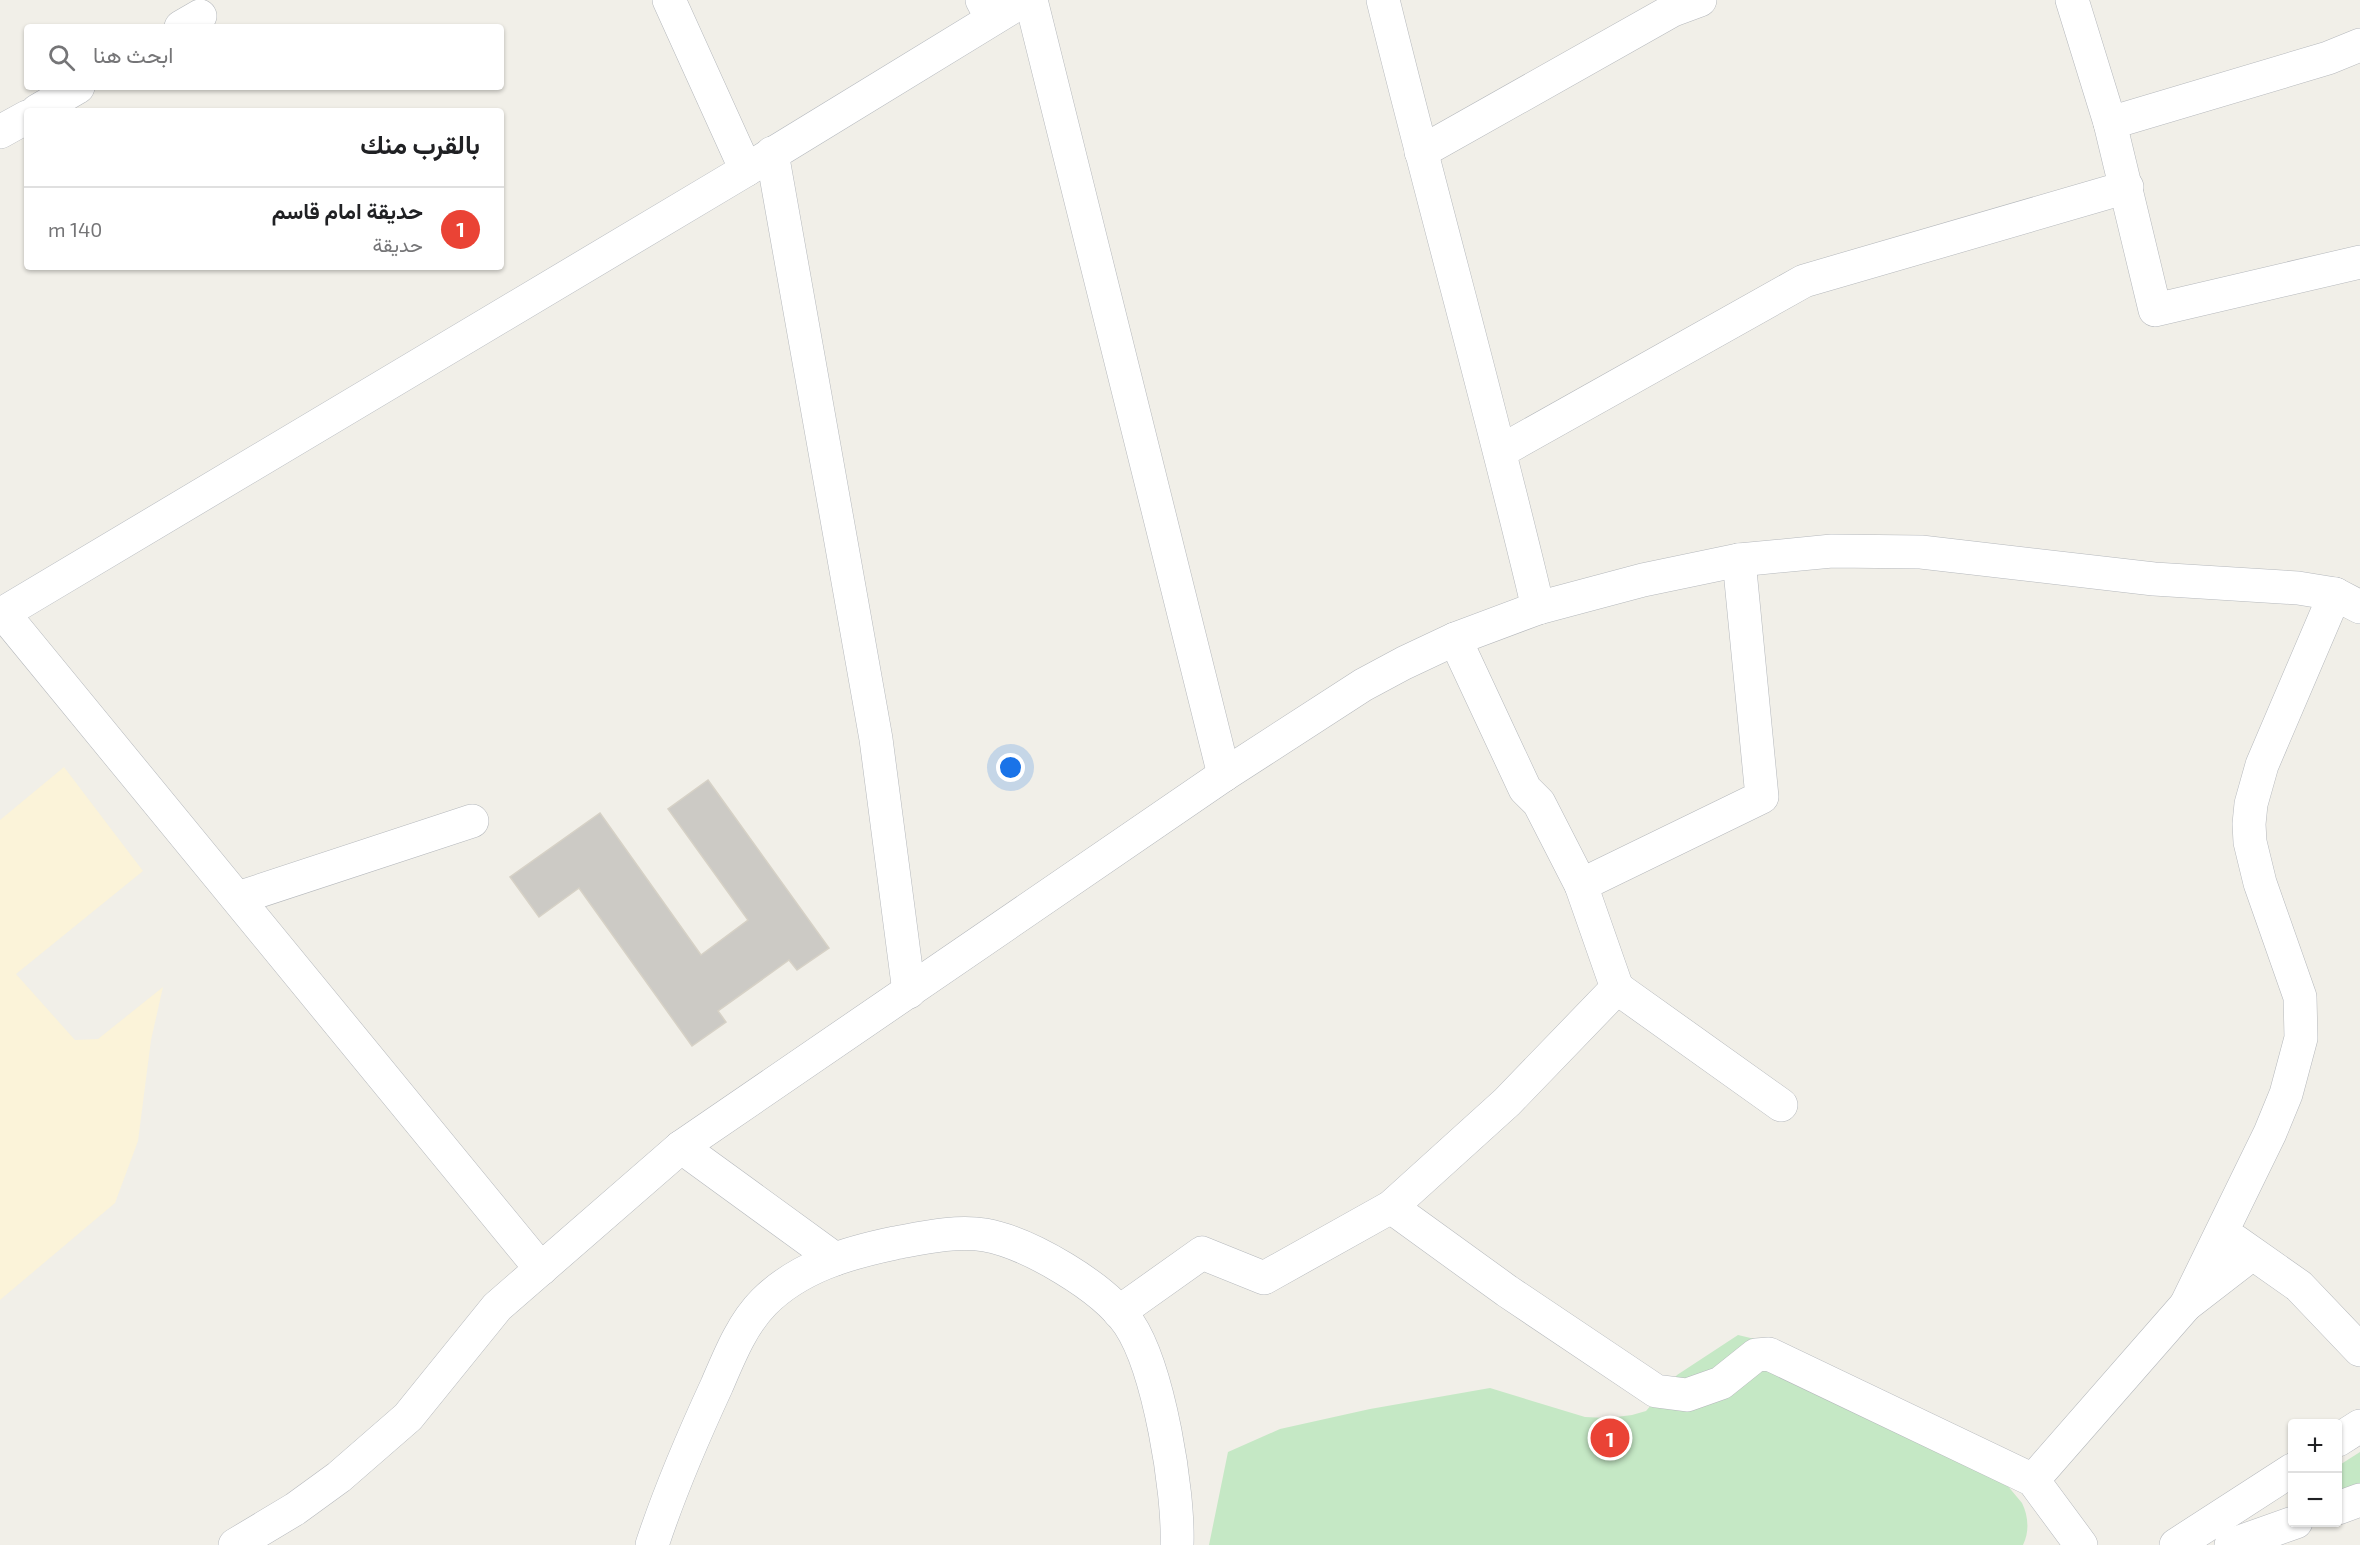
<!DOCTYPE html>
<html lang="ar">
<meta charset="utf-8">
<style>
body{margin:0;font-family:"Exo 2",Vazirmatn,sans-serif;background:#f6f6f6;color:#202124;direction:rtl}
.controls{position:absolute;right:18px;bottom:18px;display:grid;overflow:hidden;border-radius:6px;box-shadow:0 2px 4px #0004}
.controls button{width:54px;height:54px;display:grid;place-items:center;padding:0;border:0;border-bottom:2px solid #e0e0e0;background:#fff;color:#202124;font:30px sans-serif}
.you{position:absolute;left:1011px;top:768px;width:21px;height:21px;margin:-15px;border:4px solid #fff;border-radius:50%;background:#1a73e8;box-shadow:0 0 0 9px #1a73e833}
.badge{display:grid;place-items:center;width:39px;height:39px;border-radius:50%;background:#ea4335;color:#fff;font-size:20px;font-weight:700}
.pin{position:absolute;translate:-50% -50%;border:3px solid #fff;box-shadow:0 2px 6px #0006}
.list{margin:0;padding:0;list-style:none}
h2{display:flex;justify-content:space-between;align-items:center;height:78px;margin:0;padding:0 24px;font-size:26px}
h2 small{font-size:20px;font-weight:400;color:#757577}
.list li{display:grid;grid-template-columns:39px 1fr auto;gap:18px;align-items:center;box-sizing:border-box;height:84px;padding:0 24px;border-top:2px solid #e0e0e0}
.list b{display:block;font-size:22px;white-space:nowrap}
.list p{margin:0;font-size:20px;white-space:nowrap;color:#757577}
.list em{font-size:20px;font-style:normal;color:#757577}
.icon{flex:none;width:33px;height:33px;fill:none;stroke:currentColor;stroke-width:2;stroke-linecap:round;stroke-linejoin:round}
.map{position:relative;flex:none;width:2360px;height:1545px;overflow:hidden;direction:ltr}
.search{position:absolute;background:#fff;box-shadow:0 2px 4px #0004;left:24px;top:24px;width:480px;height:66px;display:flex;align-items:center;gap:15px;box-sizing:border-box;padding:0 21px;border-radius:6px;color:#757577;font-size:22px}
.panel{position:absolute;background:#fff;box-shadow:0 2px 4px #0004;left:24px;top:108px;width:480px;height:162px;border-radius:6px;direction:rtl}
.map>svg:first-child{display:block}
</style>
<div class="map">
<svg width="2360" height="1545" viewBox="0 0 2360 1545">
<rect width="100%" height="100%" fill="#f1efe8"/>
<g fill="#c5e8c5">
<path d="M1738 1335 1789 1347 1976 1448 2022 1503C2028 1515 2030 1531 2023 1545H1209L1228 1452 1280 1429 1370 1409 1490 1388 1585 1417 1608 1418 1632 1415 1646 1411 1677 1375Z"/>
<polygon points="2360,1452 2360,1486 2338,1495 2338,1466"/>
</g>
<polygon fill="#fbf3d9" points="64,767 143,871 16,974 75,1040 98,1039 163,987 151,1040 138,1141 115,1203 0,1300 0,820"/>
<polygon fill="#cccac5" stroke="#d6d1c6" stroke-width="1.5" points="708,780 829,948 797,970 789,960 718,1011 726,1022 692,1046 579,888 539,917 510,877 600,813 701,955 748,920 668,809"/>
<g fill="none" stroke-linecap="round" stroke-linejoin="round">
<g stroke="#b5b8bc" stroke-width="34">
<g id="street">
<polyline points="669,0 746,170"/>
<polyline points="982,0 992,19"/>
<polyline points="1031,0 1224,775"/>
<path d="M1383 0C1433 203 1490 405 1538 608"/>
<polyline points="2072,0 2110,123 2155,310 2360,262"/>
<polyline points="181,27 200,16"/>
<polyline points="37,111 78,87"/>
<polyline points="2110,123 2328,58 2360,45"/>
<polyline points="0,132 27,117"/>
<polyline points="1421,152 1673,10 1700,0"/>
<polyline points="772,153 876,739 909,992"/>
<polyline points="1501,451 1804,281 2127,187"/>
<polyline points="3,613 541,1269"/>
<polyline points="1581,885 1762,797 1739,560"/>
<polyline points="238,898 472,821"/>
<polyline points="1617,988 1781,1105"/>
<polyline points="681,1147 835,1259"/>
<polyline points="1391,1207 1507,1291 1656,1391 1687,1395 1721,1383 1756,1355 1769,1354 2033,1480 2081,1545"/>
<polyline points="2235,1241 2299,1286 2360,1350"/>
<polyline points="2186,1305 2270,1133 2286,1094 2301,1038 2300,997 2260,883 2250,842 2249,824 2251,804 2262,765 2335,594"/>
<polyline points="1119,1312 1202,1253 1264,1278 1391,1207 1507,1102 1617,988 1581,885 1539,803 1525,789 1455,639"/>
<polyline points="2338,1440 2360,1426"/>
<polyline points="2033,1480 2186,1305 2252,1254"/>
<polyline points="2338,1508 2360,1500"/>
<polyline points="235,1545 295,1509 339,1477 408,1417 497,1307 681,1147 1224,775 1363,685 1404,663 1455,639 1538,608 1643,580 1739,560 1832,551 1921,552 2154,579 2298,588 2335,594 2360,607"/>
<path d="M652 1545C670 1490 693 1437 717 1385 729 1357 742 1324 764 1302 799 1267 847 1253 895 1243 922 1238 956 1230 985 1235 1029 1243 1104 1287 1129 1324 1159 1369 1179 1491 1177 1545"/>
<polyline points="2176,1545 2292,1470"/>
<polyline points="2231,1545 2296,1522"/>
</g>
</g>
<g stroke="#b6babf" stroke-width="34">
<polyline id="secondary" points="0,615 746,170 1024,0"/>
</g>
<use href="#street" stroke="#fff" stroke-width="33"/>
<use href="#secondary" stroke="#fff" stroke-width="33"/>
</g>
</svg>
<div class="controls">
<button>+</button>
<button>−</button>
</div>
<div class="you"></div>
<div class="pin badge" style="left:1610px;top:1438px">1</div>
<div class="search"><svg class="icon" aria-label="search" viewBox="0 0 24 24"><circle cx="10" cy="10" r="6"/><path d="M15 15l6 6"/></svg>ابحث هنا</div>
<section class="panel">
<h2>بالقرب منك<small></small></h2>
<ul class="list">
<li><span class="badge">1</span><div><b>حديقة امام قاسم</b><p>حديقة</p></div><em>140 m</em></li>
</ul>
</section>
</div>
